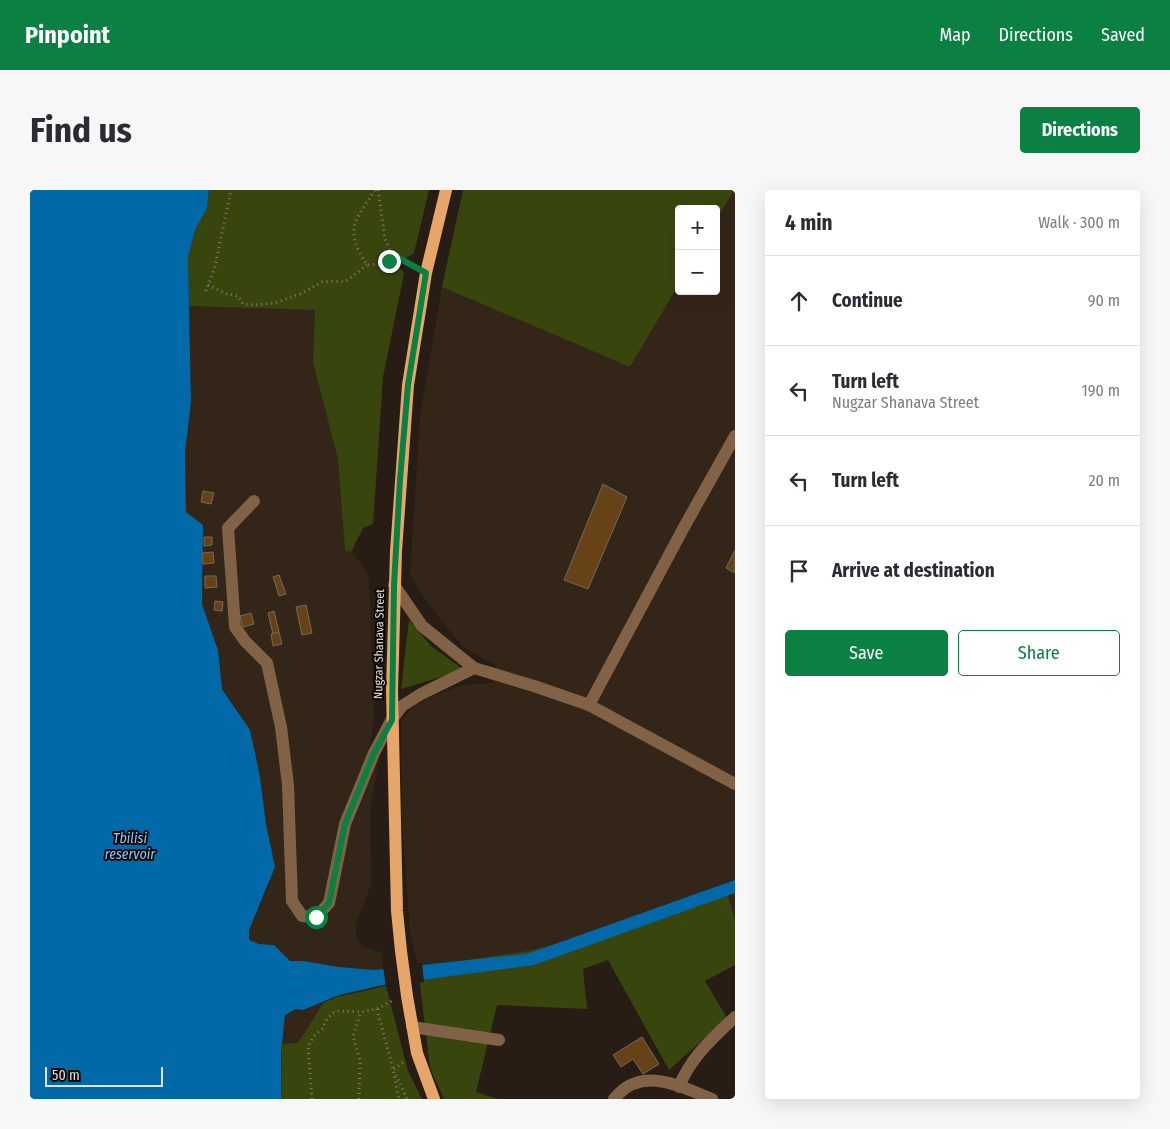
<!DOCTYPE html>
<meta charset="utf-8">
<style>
body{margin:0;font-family:"Fira Sans Condensed",sans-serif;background:#f7f7f7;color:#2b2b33}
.controls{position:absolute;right:15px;top:15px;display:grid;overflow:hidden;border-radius:5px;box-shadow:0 5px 20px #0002}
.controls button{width:45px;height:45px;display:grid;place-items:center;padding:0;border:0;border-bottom:1px solid #e1e1e2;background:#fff;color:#2b2b33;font:25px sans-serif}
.scale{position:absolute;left:15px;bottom:12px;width:118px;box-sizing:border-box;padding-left:5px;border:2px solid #e7dfda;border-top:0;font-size:14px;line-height:18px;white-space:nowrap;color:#e7dfda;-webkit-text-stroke:4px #0d0805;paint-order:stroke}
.stop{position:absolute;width:15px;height:15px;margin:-11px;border:4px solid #0b8043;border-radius:50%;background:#fff}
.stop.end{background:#0b8043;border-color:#fff;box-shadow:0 1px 5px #0008}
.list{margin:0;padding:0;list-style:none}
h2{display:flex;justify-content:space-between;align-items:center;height:65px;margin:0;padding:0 20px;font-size:21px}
h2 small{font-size:16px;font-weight:400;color:#7c7c81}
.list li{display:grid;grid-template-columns:32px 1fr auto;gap:15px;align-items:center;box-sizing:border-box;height:90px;padding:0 20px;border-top:1px solid #e1e1e2}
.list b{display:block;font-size:19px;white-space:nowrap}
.list p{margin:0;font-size:16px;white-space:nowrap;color:#7c7c81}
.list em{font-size:16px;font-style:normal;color:#7c7c81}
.actions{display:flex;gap:10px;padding:15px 20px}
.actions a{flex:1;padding:11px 0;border:1px solid #0b8043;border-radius:5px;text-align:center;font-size:18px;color:#0b8043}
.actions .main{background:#0b8043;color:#fff}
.icon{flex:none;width:28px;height:28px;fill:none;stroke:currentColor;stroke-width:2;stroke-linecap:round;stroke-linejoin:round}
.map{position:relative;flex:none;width:705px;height:909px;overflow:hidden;border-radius:5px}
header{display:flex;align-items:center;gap:30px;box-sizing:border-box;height:70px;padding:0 25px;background:#0b8043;color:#fff}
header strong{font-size:24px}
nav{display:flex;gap:28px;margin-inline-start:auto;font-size:18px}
.intro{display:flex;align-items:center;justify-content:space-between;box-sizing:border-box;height:120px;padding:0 30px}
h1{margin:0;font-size:35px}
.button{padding:12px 22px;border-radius:5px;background:#0b8043;color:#fff;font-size:18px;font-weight:700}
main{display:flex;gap:30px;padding:0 30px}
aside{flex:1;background:#fff;border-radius:5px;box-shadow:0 5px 20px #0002}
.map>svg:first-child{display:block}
</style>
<header>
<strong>Pinpoint</strong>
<nav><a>Map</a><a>Directions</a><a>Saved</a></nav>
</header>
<div class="intro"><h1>Find us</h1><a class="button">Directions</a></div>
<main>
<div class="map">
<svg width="705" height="909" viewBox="0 0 705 909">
<rect width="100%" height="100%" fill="#271d15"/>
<g fill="#342519">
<polygon points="704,0 705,0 705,730 695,696 526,754 498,761 388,777 380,742 372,631 371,531 381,518 398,508 432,495 462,493 467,476 432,456 397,412 380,385 390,226 412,97 600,177 649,94 649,101 686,101 686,30"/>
<polygon points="374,83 353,187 343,334 333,338 321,362 331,373 339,388 344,530 339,560 350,566 340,619 341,694 326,735 326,744 329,753 333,757 352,763 356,796 307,807 293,813 268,853 252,854 255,825 244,755 229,754 219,750 219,740 239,694 236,634 230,587 205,516 192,499 188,460 172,414 173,381 156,322 155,262 161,212 159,116 285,120"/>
</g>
<g fill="#38460e">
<polygon points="179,0 399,0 384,63 367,74 374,83 353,187 343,334 333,338 321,362 315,360 308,269 283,172 285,120 159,116 158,67 165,40 177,18"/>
<polygon points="433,0 704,0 686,30 686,19 649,19 649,94 600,177 412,97"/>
<polygon points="379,430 401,456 434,480 371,499"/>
<polygon points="695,695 705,730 705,775 675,791 697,828 639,880 578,770 553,779 557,819 467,815 446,902 468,909 414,909 400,878 388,777 498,761 526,754"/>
<polygon points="356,796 378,881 392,909 251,909 252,854 268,853 293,813 307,807"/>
</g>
<polygon fill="#0269a8" points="0,0 179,0 177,18 165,40 158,67 161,212 155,262 156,322 173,335 172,414 188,460 192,499 220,540 230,587 236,634 245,677 219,740 219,750 229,754 244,755 260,771 273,771 309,777 344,780 497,764 705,690 705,703 504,775 353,795 309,805 273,820 266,819 255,825 251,863 251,909 0,909"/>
<polygon fill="#271d15" points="392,773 394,792 356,797 353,776"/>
<g fill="#674216" stroke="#74695f">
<polygon points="573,294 597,307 558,399 534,390"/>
<polygon points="173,301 184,303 181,314 171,312"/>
<polygon points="174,347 182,347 182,355 174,356"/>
<polygon points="705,360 705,383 696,378"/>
<polygon points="183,362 184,373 173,374 172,363"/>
<polygon points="249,385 256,404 249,406 243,387"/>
<polygon points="175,386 186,386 187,397 175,398"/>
<polygon points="185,411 193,412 192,421 184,420"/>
<polygon points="276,415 282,443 272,445 266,417"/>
<polygon points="244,421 249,442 243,444 238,423"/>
<polygon points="221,423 224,434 213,437 210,426"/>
<polygon points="249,442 252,454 243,456 241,444"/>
<polygon points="612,847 629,874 613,884 603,869 591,877 583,865"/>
</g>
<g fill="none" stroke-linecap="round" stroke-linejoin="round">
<g stroke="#827972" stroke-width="3" stroke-dasharray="1 4" stroke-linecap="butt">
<path d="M345 0C325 31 313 39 337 75L348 74 367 67"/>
<polyline points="348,0 355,49 361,62 384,77"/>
<polyline points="178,95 197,104 208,106 213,114 224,115 245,113 270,104 292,92 316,91 337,75"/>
<polyline points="176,101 185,77 201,0"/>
<polyline points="347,819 363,879 369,909"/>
<polyline points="364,879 376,870"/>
<polyline points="366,885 377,909"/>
<polyline points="282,909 278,857 284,846 292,839 297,829 303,823 309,821 331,822 347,819 361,811 362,808"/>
<polyline points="329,909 330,870 323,846 331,822"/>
</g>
<g stroke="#816246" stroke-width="12">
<polyline points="224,311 198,338 205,437 215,451 237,473 251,537 258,595 262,711 272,726 286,727 299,713 315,634 344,563 362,529 372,516 391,504 444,478"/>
<polyline points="364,395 392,436 444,478 504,496 559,515 705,594"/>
<polyline points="559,515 653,339 705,246"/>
<polyline points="382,837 469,850"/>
<path d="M649 897C660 868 683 848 705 827"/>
<path d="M584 909C611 875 649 896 682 909"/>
</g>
<polyline stroke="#e6a569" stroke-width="12" points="404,909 387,863 377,806 371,761 367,721 362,500 366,361 378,195 396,83 416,0"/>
</g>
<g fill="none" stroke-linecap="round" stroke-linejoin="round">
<polyline stroke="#0b8043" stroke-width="6" points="286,727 299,713 315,634 344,563 362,530 364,395 370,290 378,195 396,83 367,67 359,71"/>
</g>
<g text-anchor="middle" stroke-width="4" stroke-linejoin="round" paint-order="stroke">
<g font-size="12" fill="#e7dfda" stroke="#0d0805">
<text transform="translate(349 454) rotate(-89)" y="4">Nugzar Shanava Street</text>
</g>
<g font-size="14" font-style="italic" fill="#8ec9fc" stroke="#0d0805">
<text x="100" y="653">Tbilisi<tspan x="100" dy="16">reservoir</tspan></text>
</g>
</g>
</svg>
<div class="controls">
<button>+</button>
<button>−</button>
</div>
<div class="scale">50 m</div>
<div class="stop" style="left:286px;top:727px"></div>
<div class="stop end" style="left:359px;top:71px"></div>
</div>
<aside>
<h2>4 min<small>Walk · 300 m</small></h2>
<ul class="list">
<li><svg class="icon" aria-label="ahead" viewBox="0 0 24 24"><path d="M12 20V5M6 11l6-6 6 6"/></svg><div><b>Continue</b></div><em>90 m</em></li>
<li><svg class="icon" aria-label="left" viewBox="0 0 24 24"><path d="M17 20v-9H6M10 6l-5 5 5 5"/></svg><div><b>Turn left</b><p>Nugzar Shanava Street</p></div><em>190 m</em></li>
<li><svg class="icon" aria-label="left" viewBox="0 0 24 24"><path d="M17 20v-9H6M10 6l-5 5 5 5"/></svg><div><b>Turn left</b></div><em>20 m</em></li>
<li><svg class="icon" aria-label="arrive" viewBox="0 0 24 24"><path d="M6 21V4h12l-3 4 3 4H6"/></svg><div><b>Arrive at destination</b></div></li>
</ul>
<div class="actions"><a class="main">Save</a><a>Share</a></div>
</aside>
</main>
